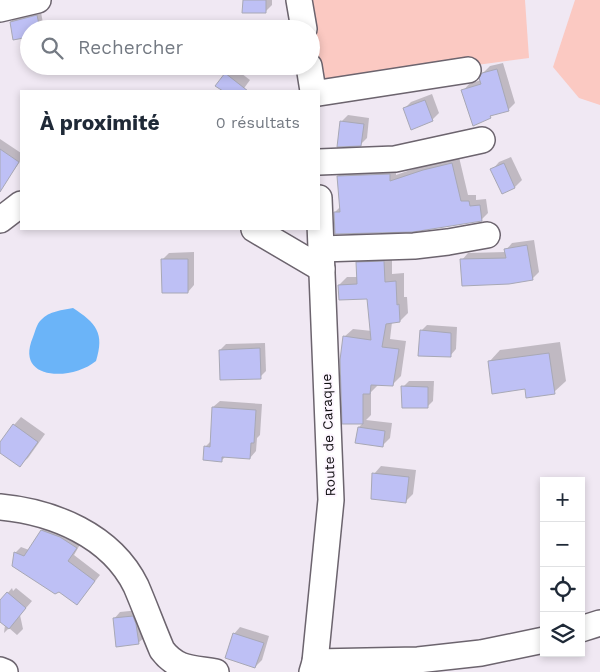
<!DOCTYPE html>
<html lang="fr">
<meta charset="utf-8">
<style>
body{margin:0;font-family:"Work Sans",sans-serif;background:#f2f2f3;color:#1f2937}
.controls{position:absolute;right:15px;bottom:15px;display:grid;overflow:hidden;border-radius:0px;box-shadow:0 2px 8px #0003}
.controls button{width:45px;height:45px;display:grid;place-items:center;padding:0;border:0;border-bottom:1px solid #e0e1e3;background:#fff;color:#1f2937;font:25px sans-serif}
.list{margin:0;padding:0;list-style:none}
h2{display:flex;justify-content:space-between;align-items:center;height:65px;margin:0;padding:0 20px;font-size:21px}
h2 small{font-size:16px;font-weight:400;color:#747a83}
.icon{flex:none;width:28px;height:28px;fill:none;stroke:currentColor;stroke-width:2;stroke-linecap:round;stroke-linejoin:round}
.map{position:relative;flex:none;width:600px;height:672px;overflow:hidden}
.search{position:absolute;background:#fff;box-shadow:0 2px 8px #0003;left:20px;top:20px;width:300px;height:55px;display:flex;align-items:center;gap:12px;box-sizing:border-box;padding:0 18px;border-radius:28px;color:#747a83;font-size:19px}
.panel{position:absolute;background:#fff;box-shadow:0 2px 8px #0003;left:20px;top:90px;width:300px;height:140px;border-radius:0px}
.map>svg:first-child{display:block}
</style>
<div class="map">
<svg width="600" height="672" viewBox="0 0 600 672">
<rect width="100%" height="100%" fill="#f0e8f3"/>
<g fill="#fbc9c2">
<polygon points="307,0 525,0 529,58 322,86"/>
<polygon points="575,0 600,0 600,105 579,98 553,67"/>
</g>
<path fill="#6bb4f8" d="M73 308C96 323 105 333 96 361 72 381 14 381 33 337 35 332 37 323 41 320 49 311 63 310 73 308Z"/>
<g fill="#0003">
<polygon points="244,0 272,0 272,5 265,12"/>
<polygon points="41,12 44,29 29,29 11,22 14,18"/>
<polygon points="189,26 190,29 180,29"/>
<polygon points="503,63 515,103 508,110 493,114 490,117 463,91 469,84 481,80 483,73 490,66"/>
<polygon points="233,67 250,80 242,91 225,91 217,86"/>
<polygon points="432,94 439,113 432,120 404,109 411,102"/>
<polygon points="348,115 369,118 367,138 360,145 341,122"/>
<polygon points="0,139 21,153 21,160 0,190"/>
<polygon points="459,157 468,195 476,195 476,200 486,199 488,213 481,220 335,212 341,206 338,176 345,169 396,167 396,175 431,163"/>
<polygon points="511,157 522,180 515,187 492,170 499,162"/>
<polygon points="534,240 539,272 532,279 462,260 468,253 506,252 506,250 512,243"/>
<polygon points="194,252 194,285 188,292 163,259 169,253"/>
<polygon points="392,254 392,274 404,273 404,297 407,297 408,313 400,321 392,322 390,339 406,341 401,376 393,384 378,385 371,392 371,415 366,420 392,423 390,438 382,446 359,427 363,423 344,337 353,329 372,331 368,298 339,285 347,277 358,277 357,263 365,255"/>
<polygon points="427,325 457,327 456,349 450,356 421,331"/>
<polygon points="560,342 566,381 554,392 526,388 489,362 500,350"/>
<polygon points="265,343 266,371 260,377 220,350 226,344"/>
<polygon points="409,381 434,381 433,401 427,407 403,387"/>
<polygon points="220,401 262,404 260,435 257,438 256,451 250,458 226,456 221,461 205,447 211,441 213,407"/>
<polygon points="21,417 45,434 28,458 20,465 0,451 0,444 14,425"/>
<polygon points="381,466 416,470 413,494 406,501 374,474"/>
<polygon points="48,524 82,541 74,555 100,575 77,604 15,553 21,547 29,550 42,530"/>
<polygon points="12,588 13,591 16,588 32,601 20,615 23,629 17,635 9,628 4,633 5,625 0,620 0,602"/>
<polygon points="139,610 145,637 138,643 114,619 120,612"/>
<polygon points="240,627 269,636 262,660 255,667 234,634"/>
</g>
<g fill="#bec0f5" stroke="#a8a8b5">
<polygon points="243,0 266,0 266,13 242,13"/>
<polygon points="37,15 40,29 29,29 29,37 13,40 10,22"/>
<polygon points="497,69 509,111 490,116 491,118 473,126 461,90 481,84 479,78 482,73"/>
<polygon points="225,73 248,91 223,91 215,86"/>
<polygon points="425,100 433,121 411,130 403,108"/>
<polygon points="340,121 364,124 361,146 337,147"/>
<polygon points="0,149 19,162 0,192"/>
<polygon points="452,163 461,201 469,201 470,206 480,205 482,221 413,232 335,234 334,212 340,212 337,176 390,174 390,181 423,170"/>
<polygon points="504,163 515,188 502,194 490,169"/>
<polygon points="527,245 533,280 509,284 462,286 460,259 506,258 504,249"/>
<polygon points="161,259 188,259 188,293 162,293"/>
<polygon points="384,261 385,282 396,281 397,305 399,304 400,322 386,324 382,347 399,349 393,386 371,385 370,394 363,394 363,424 342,424 340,360 343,336 371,340 367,299 339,300 338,285 357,284 356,262"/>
<polygon points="420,330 451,333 451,357 418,356"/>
<polygon points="260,348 261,379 220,380 219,350"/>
<polygon points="549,353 555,394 526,398 525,389 492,394 488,361"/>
<polygon points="401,386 428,387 428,408 402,408"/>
<polygon points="212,407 256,410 254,443 251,443 250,459 222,457 222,462 203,460 204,446 210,447"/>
<polygon points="13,424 38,442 20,467 0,453 0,442"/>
<polygon points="358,427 385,431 383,447 355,443"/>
<polygon points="372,473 409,477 406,503 371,499"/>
<polygon points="41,530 60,537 77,548 68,561 95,581 77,605 59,592 55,594 12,566 14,552 24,556"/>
<polygon points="7,592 26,608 9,629 0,622 0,600"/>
<polygon points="133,616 136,624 139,644 116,647 113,618"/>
<polygon points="233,633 264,643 255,668 225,658"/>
</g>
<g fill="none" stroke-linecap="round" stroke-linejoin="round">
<g stroke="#6c646e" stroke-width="28">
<g id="minor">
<polyline points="299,0 304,29"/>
<polyline points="0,9 38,0"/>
<polyline points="309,66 313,91"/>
<polyline points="319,93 468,70"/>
<polyline points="319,162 395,159 482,140"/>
<polyline points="0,220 21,204"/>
<polyline points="254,229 322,269"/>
<polyline points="321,249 414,246 448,242 487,235"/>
<path d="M0 507C53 512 111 535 136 586 145 607 153 629 162 650 177 670 193 668 216 672"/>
<polyline points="581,629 600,623"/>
<polyline points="315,662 418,660 481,653 544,640"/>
<polyline points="0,670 5,672"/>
<polyline points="312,672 315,662 331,500 319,198"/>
</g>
</g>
<use href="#minor" stroke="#fff" stroke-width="25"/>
</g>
<g text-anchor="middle" stroke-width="4" stroke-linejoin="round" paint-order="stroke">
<g font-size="14" fill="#100e11" stroke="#fdf6ff">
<text transform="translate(328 435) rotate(-92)" y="5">Route de Caraque</text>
</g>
</g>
</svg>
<div class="controls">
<button>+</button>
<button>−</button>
<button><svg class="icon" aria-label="locate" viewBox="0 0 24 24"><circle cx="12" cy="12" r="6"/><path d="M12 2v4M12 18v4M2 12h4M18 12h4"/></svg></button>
<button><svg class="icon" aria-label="layers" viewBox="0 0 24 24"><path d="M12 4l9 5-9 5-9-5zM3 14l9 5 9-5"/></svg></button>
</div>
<div class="search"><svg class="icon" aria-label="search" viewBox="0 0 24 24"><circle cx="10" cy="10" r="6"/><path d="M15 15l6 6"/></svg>Rechercher</div>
<section class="panel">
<h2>À proximité<small>0 résultats</small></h2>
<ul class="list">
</ul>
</section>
</div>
